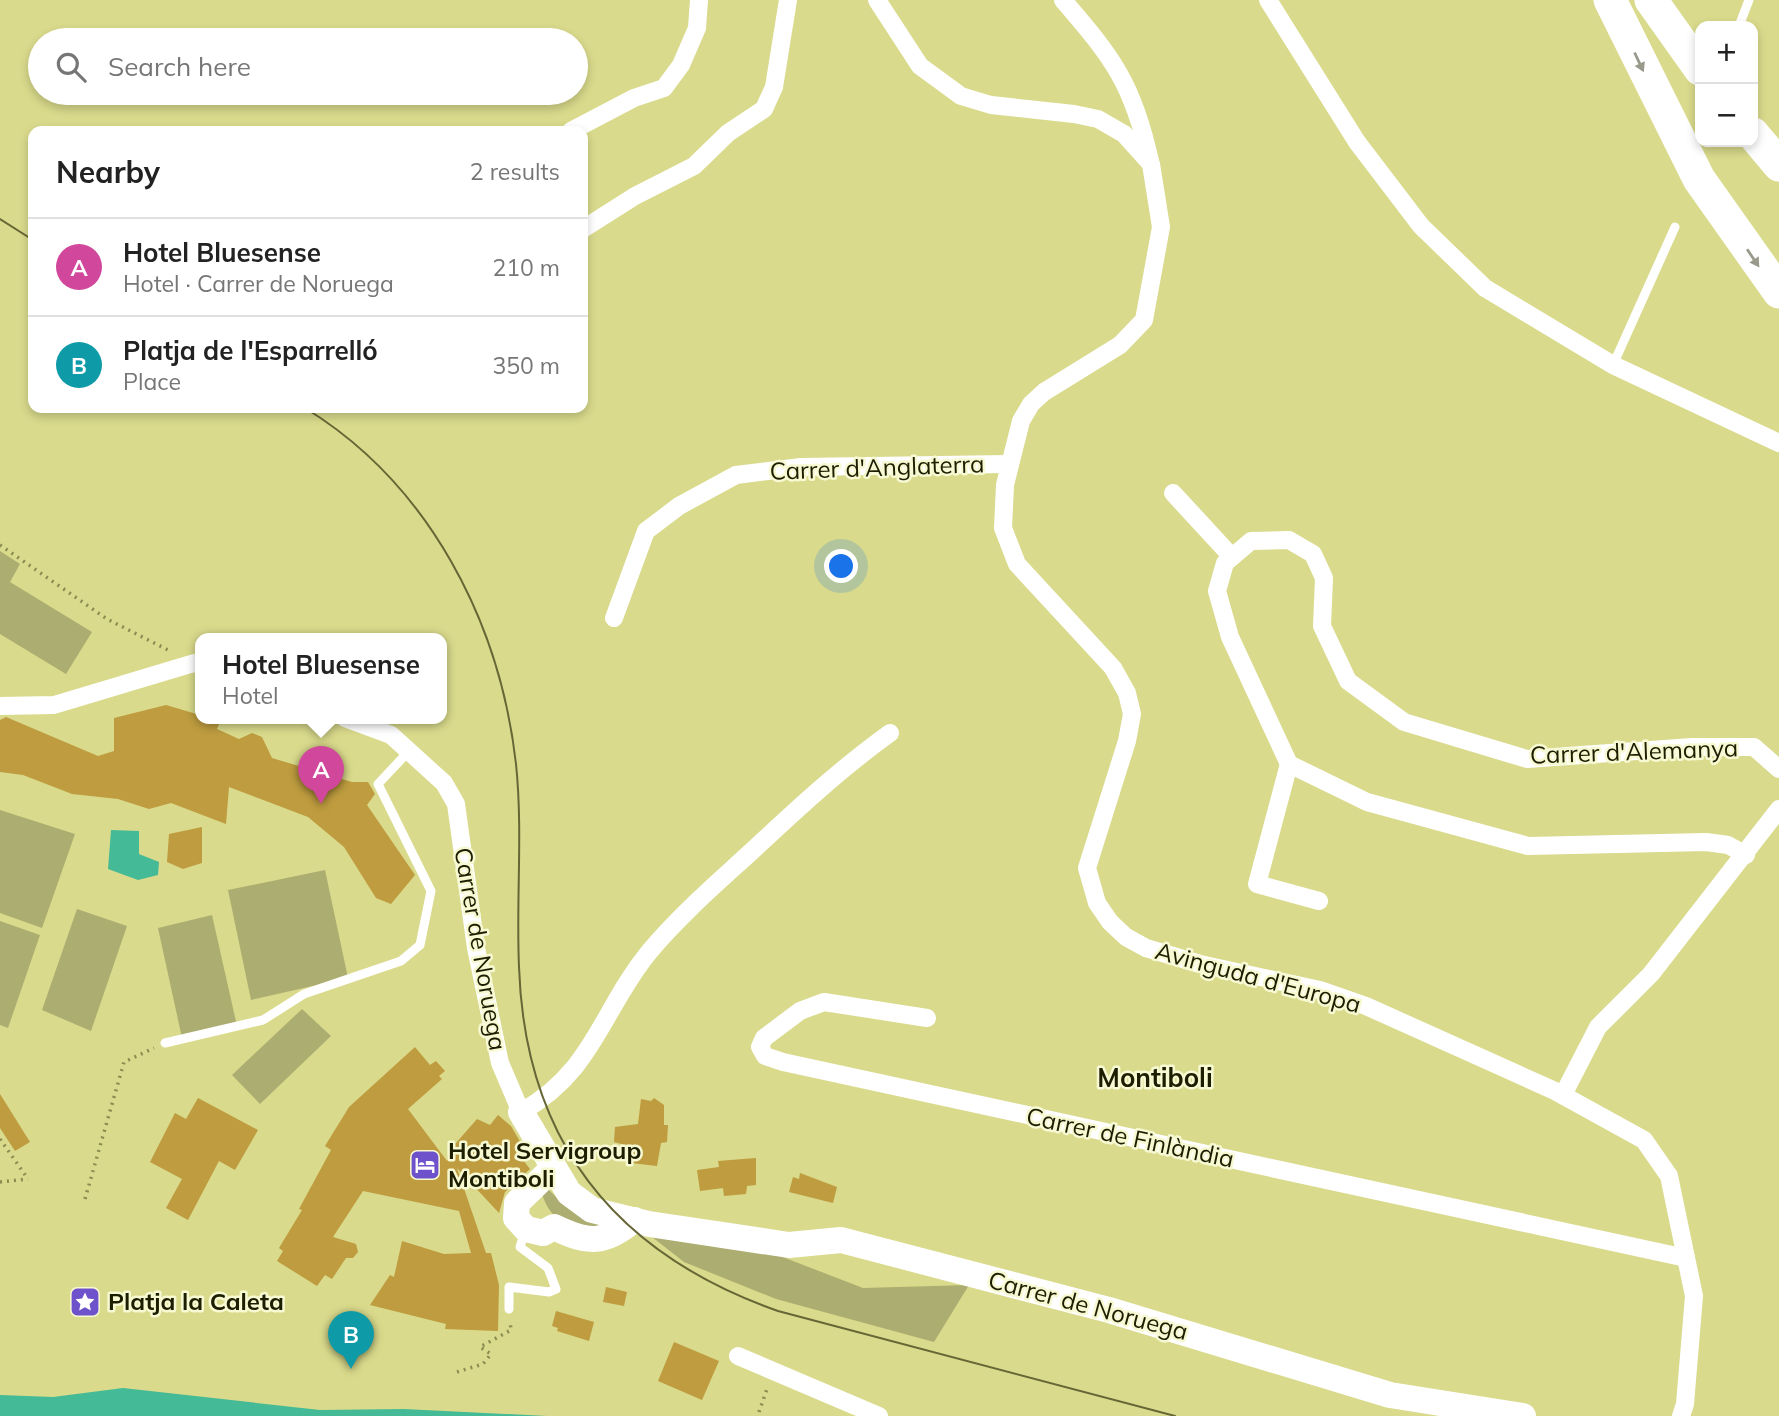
<!DOCTYPE html>
<meta charset="utf-8">
<style>
body{margin:0;font-family:Mulish,sans-serif;background:#f2f2f2;color:#222}
.controls{position:absolute;right:21px;top:21px;display:grid;overflow:hidden;border-radius:14px;box-shadow:0 4px 10px #0003}
.controls button{width:63px;height:63px;display:grid;place-items:center;padding:0;border:0;border-bottom:2px solid #e0e0e0;background:#fff;color:#222;font:35px sans-serif}
.you{position:absolute;left:842px;top:567px;width:24px;height:24px;margin:-18px;border:5px solid #fff;border-radius:50%;background:#1a73e8;box-shadow:0 0 0 10px #1a73e833}
.badge{display:grid;place-items:center;width:46px;height:46px;border-radius:50%;background:#6e52cc;color:#fff;font-size:23px;font-weight:700}
.pin{position:absolute;translate:-50% -58px;filter:drop-shadow(0 2px 4px #0008)}
.pin::after{content:'';position:absolute;top:37px;width:24px;height:21px;background:inherit;clip-path:polygon(0 0,100% 0,50% 100%)}
.popup{position:absolute;left:195px;top:633px;width:252px;height:91px;box-sizing:border-box;display:grid;place-content:center;border-radius:14px;background:#fff;filter:drop-shadow(0 2px 5px #0005);font-size:23px;white-space:nowrap;color:#767676}
.popup b{font-size:26px;color:#222}
.popup::after{content:'';position:absolute;left:50%;top:100%;margin-left:-14px;border:14px solid transparent;border-top-color:#fff}
.list{margin:0;padding:0;list-style:none}
h2{display:flex;justify-content:space-between;align-items:center;height:91px;margin:0;padding:0 28px;font-size:30px}
h2 small{font-size:23px;font-weight:400;color:#767676}
.list li{display:grid;grid-template-columns:46px 1fr auto;gap:21px;align-items:center;box-sizing:border-box;height:98px;padding:0 28px;border-top:2px solid #e0e0e0}
.list b{display:block;font-size:26px;white-space:nowrap}
.list p{margin:0;font-size:23px;white-space:nowrap;color:#767676}
.list em{font-size:23px;font-style:normal;color:#767676}
.icon{flex:none;width:38px;height:38px;fill:none;stroke:currentColor;stroke-width:2;stroke-linecap:round;stroke-linejoin:round}
.map{position:relative;flex:none;width:1779px;height:1416px;overflow:hidden}
.search{position:absolute;background:#fff;box-shadow:0 4px 10px #0003;left:28px;top:28px;width:560px;height:77px;display:flex;align-items:center;gap:18px;box-sizing:border-box;padding:0 24px;border-radius:38px;color:#767676;font-size:26px}
.panel{position:absolute;background:#fff;box-shadow:0 4px 10px #0003;left:28px;top:126px;width:560px;height:287px;border-radius:14px}
.map>svg:first-child{display:block}
</style>
<div class="map">
<svg width="1779" height="1416" viewBox="0 0 1779 1416">
<rect width="100%" height="100%" fill="#d9da8b"/>
<g fill="#acad70">
<polygon points="0,551 20,564 10,582 92,632 66,674 0,634"/>
<polygon points="0,810 75,834 42,928 0,913"/>
<polygon points="325,870 348,978 251,1000 228,890"/>
<polygon points="77,909 127,926 91,1031 42,1010"/>
<polygon points="212,915 237,1026 182,1038 158,928"/>
<polygon points="0,921 40,935 8,1028 0,1025"/>
<polygon points="302,1009 331,1036 260,1104 232,1075"/>
<path d="M545 1186 563 1204 609 1228C575 1228 552 1228 541 1191Z"/>
<polygon points="647,1233 780,1256 863,1288 969,1285 934,1342 776,1299 684,1262"/>
</g>
<g fill="#45ba96">
<polygon points="111,830 139,831 139,854 159,862 158,875 138,880 108,869"/>
<polygon points="123,1388 320,1410 404,1409 547,1416 0,1416 0,1395 53,1397"/>
</g>
<g fill="#be9c3f">
<polygon points="166,705 200,715 200,718 220,722 217,729 239,739 252,733 262,737 272,758 352,782 368,782 375,794 367,805 415,875 391,904 376,898 344,847 308,817 229,787 226,824 171,803 149,809 118,799 72,794 23,775 0,772 0,720 6,717 98,756 114,751 114,718"/>
<polygon points="202,827 202,863 183,869 167,862 169,834"/>
<polygon points="415,1047 430,1065 436,1061 445,1071 439,1076 442,1079 408,1109 447,1161 450,1141 456,1143 477,1119 490,1125 498,1115 511,1126 525,1150 520,1156 530,1169 505,1192 499,1213 457,1168 486,1253 491,1253 499,1285 498,1331 445,1329 446,1324 370,1305 390,1275 394,1277 402,1241 444,1254 471,1253 459,1211 363,1191 333,1237 356,1244 358,1252 353,1258 346,1258 332,1279 325,1275 317,1286 277,1261 283,1251 279,1248 302,1210 299,1209 331,1150 325,1146 349,1107"/>
<polygon points="0,1094 30,1142 15,1151 0,1128"/>
<polygon points="198,1098 258,1130 235,1170 219,1161 188,1220 166,1208 182,1179 150,1162 175,1113 186,1119"/>
<polygon points="654,1098 664,1105 664,1125 668,1125 667,1142 661,1143 657,1166 631,1163 632,1147 614,1142 615,1127 638,1124 641,1099 651,1101"/>
<polygon points="756,1158 756,1185 747,1186 746,1194 724,1196 723,1188 700,1191 697,1170 719,1167 718,1161"/>
<polygon points="800,1173 837,1187 833,1203 789,1192 793,1177 799,1179"/>
<polygon points="606,1287 627,1292 624,1306 603,1302"/>
<polygon points="556,1311 594,1322 589,1341 557,1331 558,1328 552,1326"/>
<polygon points="674,1342 719,1361 702,1400 658,1381"/>
</g>
<g fill="none" stroke-linecap="round" stroke-linejoin="round">
<g stroke="#8b8c52" stroke-width="3.5" stroke-dasharray="2 5" stroke-linecap="butt">
<polyline points="0,545 107,619 170,651"/>
<polyline points="0,1139 28,1179"/>
<polyline points="0,1182 28,1179"/>
<polyline points="85,1199 124,1062 154,1048"/>
<polyline points="457,1372 483,1364 491,1354 480,1347 511,1330 510,1321"/>
<polyline points="759,1412 768,1386"/>
</g>
<g stroke="#fff" stroke-width="9">
<polyline points="1739,26 1749,0"/>
<polyline points="1613,365 1675,227"/>
<polyline points="165,1043 263,1020 304,994 401,961 420,945 431,891 378,784 409,751"/>
<polyline points="509,1309 509,1287 549,1292 556,1289 548,1268 520,1247 525,1231"/>
</g>
<g stroke="#fff" stroke-width="18">
<polyline points="877,0 920,66 961,96 991,105 1074,114 1098,119 1124,134 1151,164 1161,227 1144,320 1120,345 1044,392 1031,404 1021,421 1005,485 1003,528 1017,564 1113,668 1127,693 1132,714 1127,741 1087,868 1097,903 1110,922 1126,937 1146,948 1200,964 1320,990 1366,1006 1555,1091 1644,1140 1669,1176 1694,1296 1685,1404 1681,1416"/>
<path d="M1063 0C1113 58 1133 84 1150 161"/>
<polyline points="1268,0 1357,142 1421,226 1485,288 1613,365 1779,443"/>
<polyline points="571,131 634,98 664,88 681,65 697,28 699,0"/>
<polyline points="583,229 635,196 694,166 728,133 764,109 774,87 788,0"/>
<polyline points="1173,493 1232,557"/>
<polyline points="614,618 646,531 679,506 736,475 801,467 1008,464"/>
<polyline points="0,706 54,705 194,663 200,665"/>
<path d="M345 718 391 735 444 783 456 804 476 948 500 1063 521 1112C594 1071 601 1011 649 952 680 915 716 884 752 851 796 810 840 769 890 733"/>
<polyline points="1289,764 1257,884 1319,901"/>
<polyline points="1746,855 1728,845 1706,842 1528,846 1367,802 1289,764 1230,637 1217,591 1225,563 1251,541 1289,540 1313,554 1324,578 1322,626 1348,681 1404,722 1527,759 1692,747 1754,747 1779,769"/>
<polyline points="927,1018 824,1002 800,1011 764,1038 760,1047 765,1056 783,1062 1686,1258"/>
<polyline points="1563,1095 1598,1027 1651,974 1779,809"/>
<polyline points="738,1356 879,1416"/>
</g>
<g stroke="#fff" stroke-width="26">
<polyline points="521,1112 569,1193 592,1210 649,1224 789,1245 841,1240 1109,1310 1390,1395 1523,1416"/>
<path d="M552 1169 517 1203 516 1218 526 1229 543 1233 554 1227C589 1244 603 1244 634 1220"/>
</g>
<g stroke="#fff" stroke-width="33">
<polyline points="1610,0 1699,179 1779,292"/>
<polyline points="1651,0 1700,69"/>
<polyline points="1753,134 1779,165"/>
</g>
<g stroke="#666636" stroke-width="2">
<polyline points="0,219 33,240"/>
<path d="M305 408C429 484 500 622 516 764 523 831 516 900 519 967 525 1142 616 1254 778 1311L1175 1416"/>
</g>
</g>
<defs><path id="oneway-solid" d="M-6-.8H1V-3.2L6.5 0L1 3.2V.8H-6Z" transform="scale(1.75)"/></defs>
<g fill="#99998c">
<use href="#oneway-solid" transform="translate(1639 62) rotate(65)"/>
<use href="#oneway-solid" transform="translate(1753 258) rotate(56)"/>
</g>
<defs>
<g id="hotel-square" transform="scale(1.575)"><rect x="-9" y="-9" width="18" height="18" rx="4" fill="#6e52cc" stroke="#f7f9d2"/><path d="M-6-4.5h1.5V1H6V5H4.5V3h-9V5H-6ZM-4 0a1.8 1.8 0 1 1 3.6 0ZM.5 0V-2.5h3Q6-2.5 6 0Z" fill="#fff"/></g>
<g id="sight-square" transform="scale(1.575)"><rect x="-9" y="-9" width="18" height="18" rx="4" fill="#6e52cc" stroke="#f7f9d2"/><path d="M0-6L1.8-2.2L6-1.7L2.9 1.2L3.7 5.4L0 3.3L-3.7 5.4L-2.9 1.2L-6-1.7L-1.8-2.2Z" fill="#fff"/></g>
</defs>
<g fill-rule="evenodd">
<use href="#hotel-square" x="425" y="1165"/>
<use href="#sight-square" x="85" y="1302"/>
</g>
<g text-anchor="middle" stroke-width="5" stroke-linejoin="round" paint-order="stroke">
<g font-size="24" fill="#1d1d00" stroke="#f7f9d2">
<text transform="translate(877 468) rotate(-2)" y="8">Carrer d'Anglaterra</text>
<text transform="translate(1634 752) rotate(-2)" y="8">Carrer d'Alemanya</text>
<text transform="translate(480 949) rotate(80)" y="8">Carrer de Noruega</text>
<text transform="translate(1258 978) rotate(15)" y="8">Avinguda d'Europa</text>
<text transform="translate(1130 1138) rotate(12)" y="8">Carrer de Finlàndia</text>
<text transform="translate(1088 1306) rotate(15)" y="8">Carrer de Noruega</text>
</g>
<g font-size="24" font-weight="bold" fill="#1d1d00" stroke="#f7f9d2" text-anchor="start">
<text x="448" y="1159">Hotel Servigroup<tspan x="448" dy="28">Montiboli</tspan></text>
<text x="108" y="1310">Platja la Caleta</text>
</g>
<g font-size="26" font-weight="bold" fill="#1d1d00" stroke="#f7f9d2">
<text x="1155" y="1087">Montiboli</text>
</g>
</g>
</svg>
<div class="controls">
<button>+</button>
<button>−</button>
</div>
<div class="you"></div>
<div class="pin badge" style="left:321px;top:804px;background:#d1479c">A</div>
<div class="popup"><b>Hotel Bluesense</b>Hotel</div>
<div class="pin badge" style="left:351px;top:1369px;background:#0f9aa8">B</div>
<div class="search"><svg class="icon" aria-label="search" viewBox="0 0 24 24"><circle cx="10" cy="10" r="6"/><path d="M15 15l6 6"/></svg>Search here</div>
<section class="panel">
<h2>Nearby<small>2 results</small></h2>
<ul class="list">
<li><span class="badge" style="background:#d1479c">A</span><div><b>Hotel Bluesense</b><p>Hotel · Carrer de Noruega</p></div><em>210 m</em></li>
<li><span class="badge" style="background:#0f9aa8">B</span><div><b>Platja de l'Esparrelló</b><p>Place</p></div><em>350 m</em></li>
</ul>
</section>
</div>
